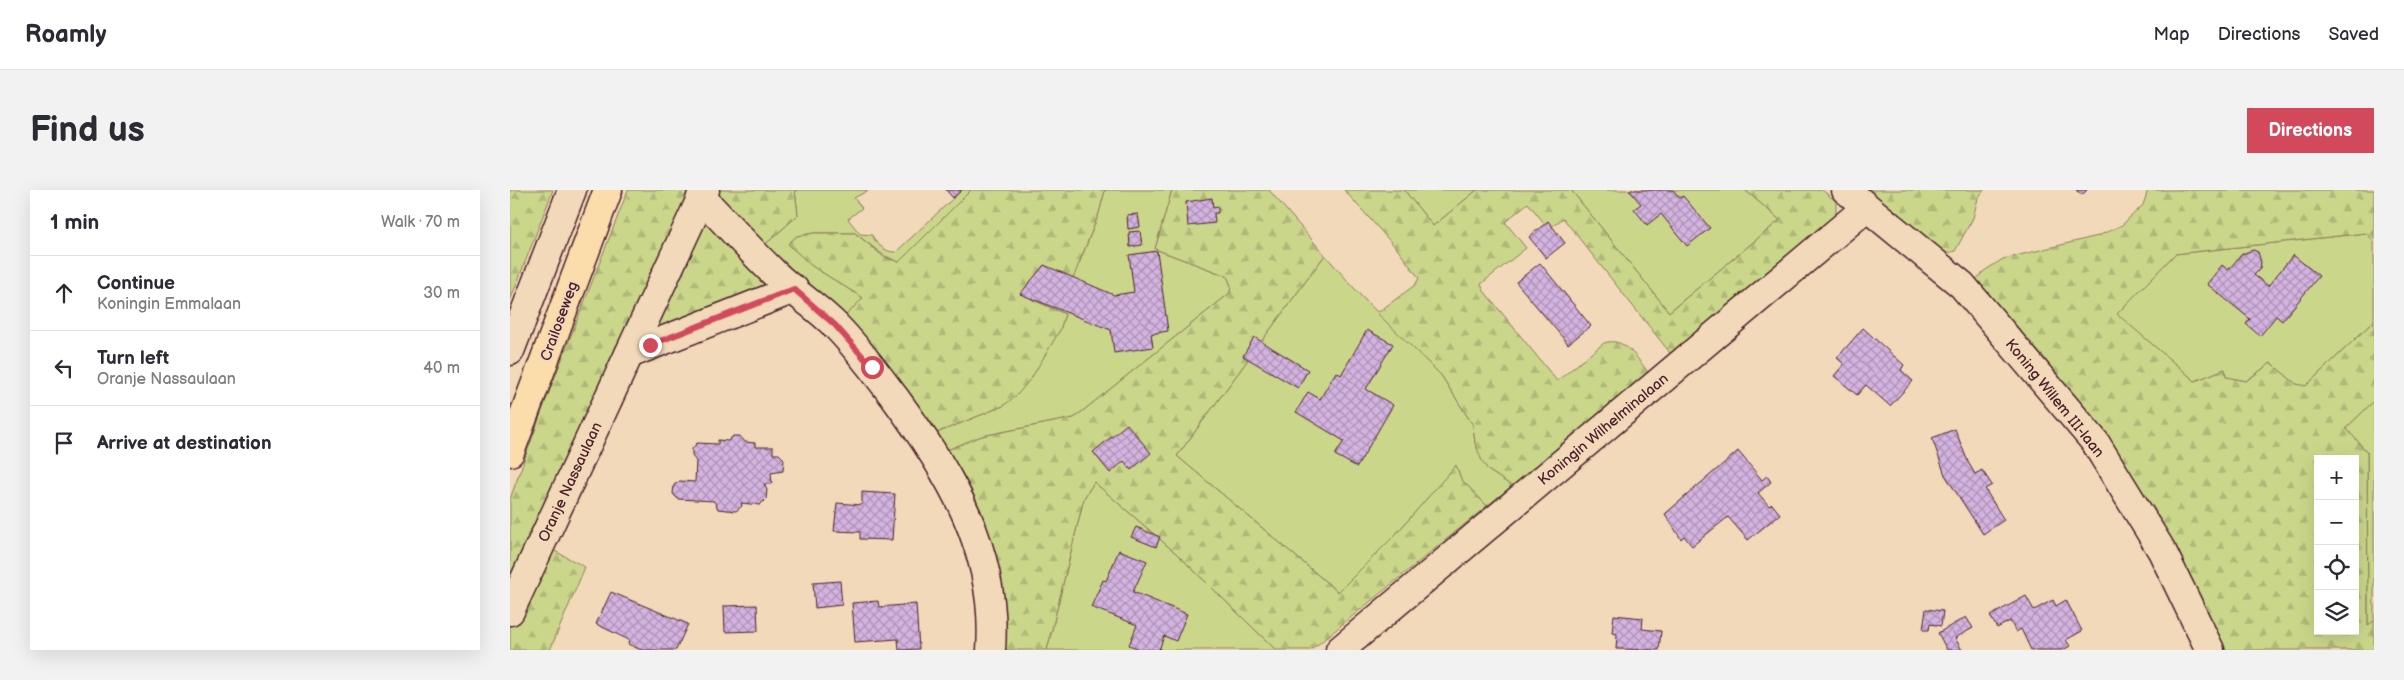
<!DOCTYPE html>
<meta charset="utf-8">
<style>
body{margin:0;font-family:"Balsamiq Sans",sans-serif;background:#f2f2f3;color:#2b2b33}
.controls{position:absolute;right:15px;bottom:15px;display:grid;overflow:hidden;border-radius:0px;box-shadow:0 5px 20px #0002}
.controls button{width:45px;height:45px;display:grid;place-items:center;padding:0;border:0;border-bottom:1px solid #e1e1e2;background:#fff;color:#2b2b33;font:25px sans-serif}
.stop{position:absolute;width:15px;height:15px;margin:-11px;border:4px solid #d1495b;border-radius:50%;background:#fff}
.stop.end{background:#d1495b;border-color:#fff;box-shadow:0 1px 5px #0008}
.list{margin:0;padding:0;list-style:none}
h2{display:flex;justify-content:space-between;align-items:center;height:65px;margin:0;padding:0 20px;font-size:21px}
h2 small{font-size:16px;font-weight:400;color:#7c7c81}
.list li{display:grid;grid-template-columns:32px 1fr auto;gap:15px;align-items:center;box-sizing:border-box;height:75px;padding:0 20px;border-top:1px solid #e1e1e2}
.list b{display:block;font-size:19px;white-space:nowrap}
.list p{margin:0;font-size:16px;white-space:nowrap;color:#7c7c81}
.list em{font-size:16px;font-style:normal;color:#7c7c81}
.icon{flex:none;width:28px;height:28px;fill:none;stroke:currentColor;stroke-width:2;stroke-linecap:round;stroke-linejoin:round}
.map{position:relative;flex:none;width:1864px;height:460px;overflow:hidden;border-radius:0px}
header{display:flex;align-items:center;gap:30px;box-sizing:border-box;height:70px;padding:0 25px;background:#fff;border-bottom:1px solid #e1e1e2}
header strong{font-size:24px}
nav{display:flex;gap:28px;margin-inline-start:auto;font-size:18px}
.intro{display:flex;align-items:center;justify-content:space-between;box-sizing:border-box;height:120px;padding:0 30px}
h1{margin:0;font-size:35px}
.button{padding:12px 22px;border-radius:0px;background:#d1495b;color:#fff;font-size:18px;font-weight:700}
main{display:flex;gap:30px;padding:0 30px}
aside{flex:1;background:#fff;border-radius:0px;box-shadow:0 5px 20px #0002}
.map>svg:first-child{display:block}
</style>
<header>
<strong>Roamly</strong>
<nav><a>Map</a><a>Directions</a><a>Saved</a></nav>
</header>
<div class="intro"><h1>Find us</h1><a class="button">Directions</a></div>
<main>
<aside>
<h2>1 min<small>Walk · 70 m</small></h2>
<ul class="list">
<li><svg class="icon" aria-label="ahead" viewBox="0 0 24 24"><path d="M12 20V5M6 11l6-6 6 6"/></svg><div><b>Continue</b><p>Koningin Emmalaan</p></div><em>30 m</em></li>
<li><svg class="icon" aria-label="left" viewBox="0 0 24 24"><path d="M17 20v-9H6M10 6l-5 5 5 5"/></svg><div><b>Turn left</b><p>Oranje Nassaulaan</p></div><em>40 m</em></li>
<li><svg class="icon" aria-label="arrive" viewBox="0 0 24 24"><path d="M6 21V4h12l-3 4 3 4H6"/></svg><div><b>Arrive at destination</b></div></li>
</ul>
</aside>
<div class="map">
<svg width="1864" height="460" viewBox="0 0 1864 460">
<defs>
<pattern id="forest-firs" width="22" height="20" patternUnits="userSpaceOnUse" patternTransform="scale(1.25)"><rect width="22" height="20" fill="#cad78a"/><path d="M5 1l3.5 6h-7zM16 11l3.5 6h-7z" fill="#afb877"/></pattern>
<pattern id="building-cross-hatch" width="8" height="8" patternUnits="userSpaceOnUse" patternTransform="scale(1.25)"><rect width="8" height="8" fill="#d3b3df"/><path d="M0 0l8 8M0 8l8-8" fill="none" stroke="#ad91b5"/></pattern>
</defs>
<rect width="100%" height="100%" fill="#f2d9ba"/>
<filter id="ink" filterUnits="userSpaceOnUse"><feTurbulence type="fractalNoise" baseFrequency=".02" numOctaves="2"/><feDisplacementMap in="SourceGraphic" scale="10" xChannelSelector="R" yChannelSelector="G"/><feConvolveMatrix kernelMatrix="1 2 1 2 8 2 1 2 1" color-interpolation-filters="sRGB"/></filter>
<g filter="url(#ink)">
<g fill="#cad78a" stroke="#8a7b5a">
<path d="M285 0H359L344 8 352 18 338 29 350 44 362 45C366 54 376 63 386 62L452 0H461L389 72 373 65 345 43H304L287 46 278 54 302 76 353 108 332 129 249 60 288 25Z"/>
<polygon points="595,0 662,0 645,59 717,86 721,96 720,103 564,228 472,246 437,260 424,244 493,216 535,162 550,140 555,124 521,110 534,77 569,74 589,23"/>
<polygon points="894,0 967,0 923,36"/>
<polygon points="1061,0 1235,0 1270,30 1159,122"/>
<polygon points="1856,43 1864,51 1864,131 1796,196 1786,194 1761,173 1736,191 1716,187 1715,179 1685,191 1606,124 1665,64"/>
<polygon points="815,65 851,106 931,185 963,235 965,253 978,280 1002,296 977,316 951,289 946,276 886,344 828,402 667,266"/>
<polygon points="1864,211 1864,431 1858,436 1857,262 1836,238"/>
<polygon points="584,292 667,364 766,460 537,460 574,308"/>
</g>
<g fill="url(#forest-firs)" stroke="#8a7b5a" fill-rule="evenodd">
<polygon points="0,0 43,0 0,111"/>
<polygon points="118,0 182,0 0,397 0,309 36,210"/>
<polygon points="205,0 285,0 288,25 249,60 201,9"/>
<polygon points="461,0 595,0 589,23 562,91 534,77 521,109 555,124 550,140 522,187 507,205 493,216 424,244 332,129 353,108 302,76 278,54 287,46 304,43 345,43 374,67 389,72"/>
<path d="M662 0H759L815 65 667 266 828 402 886 344 946 275 951 289 977 316 801 460H766L667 364 584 292 574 308 537 460H492C492 441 493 421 491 402 486 351 467 301 437 260L472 246 564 228 720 103 721 96 717 86 645 59Z"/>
<path d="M834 0H894L923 36 967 0H1061L1159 122 1270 30 1235 0H1312L1326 11V32L1161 164 1053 28 1039 39 1018 13 995 32 1016 58 971 94 974 101 1047 191 1094 153C1115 146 1127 169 1139 183L1002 296 978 280 972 271 965 253 963 235 931 185 867 123 905 95 909 88 888 60Z"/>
<polygon points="1345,0 1474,0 1468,8 1463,28 1445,61 1424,67"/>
<path d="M1638 0H1864V51L1856 43 1665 64 1607 124 1685 191 1715 179 1716 187 1736 191 1761 173 1786 194 1796 196 1864 131V211L1836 238 1857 262 1858 435 1864 431V460H1713L1708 449 1459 97 1474 81 1493 69 1588 46 1612 35 1633 15ZM1808 269H1845V441H1808Z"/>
<polygon points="196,18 270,100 137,144"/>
<polygon points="41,359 75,377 40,460 0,460 0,436"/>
</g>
<g fill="url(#building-cross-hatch)" stroke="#4a1f2b">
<polygon points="436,0 452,0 443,8"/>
<polygon points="1119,0 1163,0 1170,8 1173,6 1200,38 1177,56 1151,24 1137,35 1124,19 1131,14"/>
<polygon points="1566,0 1577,0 1572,5"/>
<polygon points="702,8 703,18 708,17 708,23 704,23 705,33 678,36 676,12"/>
<polygon points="628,24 630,37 618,39 617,25"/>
<polygon points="1038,31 1055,53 1036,68 1019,47"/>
<polygon points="630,41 632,55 620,57 619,42"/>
<polygon points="1743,60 1748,62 1751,72 1750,79 1744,85 1758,96 1783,65 1809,86 1772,131 1766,126 1750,146 1736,134 1740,129 1697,94 1712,75 1718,80 1732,64"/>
<polygon points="647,61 658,141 641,144 643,157 604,163 601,140 510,104 534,75 604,105 624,102 619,65"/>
<polygon points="1030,73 1081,136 1058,154 1006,92"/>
<polygon points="1353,138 1394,175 1391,180 1403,191 1380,216 1356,195 1347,205 1324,186 1334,174 1327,168"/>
<polygon points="857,140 883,154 856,199 883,215 847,277 825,265 834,251 786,222 798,202 810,209 826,182 831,185"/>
<polygon points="744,147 798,180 788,198 733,166"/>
<polygon points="617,234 641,263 621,280 614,271 600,283 583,262"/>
<polygon points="1445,239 1458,272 1465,284 1472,280 1482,295 1475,299 1494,330 1473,344 1435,285 1422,248"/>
<polygon points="223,246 230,246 235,252 245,253 245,257 263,257 263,264 269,264 274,269 273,281 261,283 262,294 254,294 257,300 256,309 250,315 231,313 232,316 226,321 208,319 204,311 168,309 163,304 164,295 170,291 185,292 186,271 182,266 182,259 187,253 208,254 208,250 218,251"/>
<polygon points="1228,261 1252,290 1257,286 1261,292 1248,303 1259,316 1262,314 1270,324 1238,350 1218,327 1182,356 1174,346 1171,349 1155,324"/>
<polygon points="352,302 385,304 382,350 350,349 350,342 324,341 327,313 352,315"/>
<polygon points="626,337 650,347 646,357 621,347"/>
<polygon points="609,360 637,371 623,402 677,424 666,451 654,446 649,460 632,460 619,455 627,435 581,417 593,390 596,391"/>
<polygon points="330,391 332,415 305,418 303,393"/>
<polygon points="101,402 178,434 166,460 131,460 118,454 119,450 86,434"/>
<polygon points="1516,406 1524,420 1543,410 1546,416 1556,410 1572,441 1556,450 1560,456 1553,460 1521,460 1511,439 1506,442 1500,431 1487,438 1480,426"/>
<polygon points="368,411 369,417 406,414 409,459 389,460 388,449 345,452 342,413"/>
<polygon points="247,415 248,441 215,442 214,416"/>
<polygon points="1416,419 1433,421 1431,436 1420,434 1419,440 1413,440"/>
<polygon points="1104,425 1133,428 1132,439 1151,441 1149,460 1106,459 1107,444 1102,443"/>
<polygon points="1456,427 1463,438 1445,448 1452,460 1437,460 1428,443"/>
</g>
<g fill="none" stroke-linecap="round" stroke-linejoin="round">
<g stroke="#4a1f2b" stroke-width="31">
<g id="minor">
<polyline points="1336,0 1452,95 1585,252 1652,361 1700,460"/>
<path d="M191 7C215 32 239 59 264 83 283 102 306 116 325 135 347 157 366 183 385 208 441 284 488 362 481 460"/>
<polyline points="0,161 62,0"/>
<polyline points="119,164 284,99"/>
<polyline points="0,421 195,0"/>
<polyline points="830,460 1356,18"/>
</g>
</g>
<g stroke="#4a1f2b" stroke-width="31">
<polyline id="major" points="0,262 98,0"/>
</g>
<use href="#minor" stroke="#f2d9ba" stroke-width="28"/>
<use href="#major" stroke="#faddab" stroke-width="28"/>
</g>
</g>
<g fill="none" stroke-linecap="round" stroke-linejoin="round" filter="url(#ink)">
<polyline stroke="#d1495b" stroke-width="6" points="140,155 284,99 325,135 362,177"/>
</g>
<g text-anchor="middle" stroke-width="4.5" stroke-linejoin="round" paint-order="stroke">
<g font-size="15" fill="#4a1f2b" stroke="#f2d9ba">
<text transform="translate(49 131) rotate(-70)" y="5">Crailoseweg</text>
<text transform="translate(1545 208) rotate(51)" y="5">Koning Willem III-laan</text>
<text transform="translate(1093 239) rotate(-40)" y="5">Koningin Wilhelminalaan</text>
<text transform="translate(60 292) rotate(-65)" y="5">Oranje Nassaulaan</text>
</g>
</g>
</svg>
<div class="controls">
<button>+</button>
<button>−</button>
<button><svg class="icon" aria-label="locate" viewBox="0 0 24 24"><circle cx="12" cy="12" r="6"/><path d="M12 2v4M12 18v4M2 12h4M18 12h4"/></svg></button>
<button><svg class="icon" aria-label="layers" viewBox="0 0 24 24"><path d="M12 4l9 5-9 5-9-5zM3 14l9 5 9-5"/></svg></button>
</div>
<div class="stop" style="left:362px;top:177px"></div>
<div class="stop end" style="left:140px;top:155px"></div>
</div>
</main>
